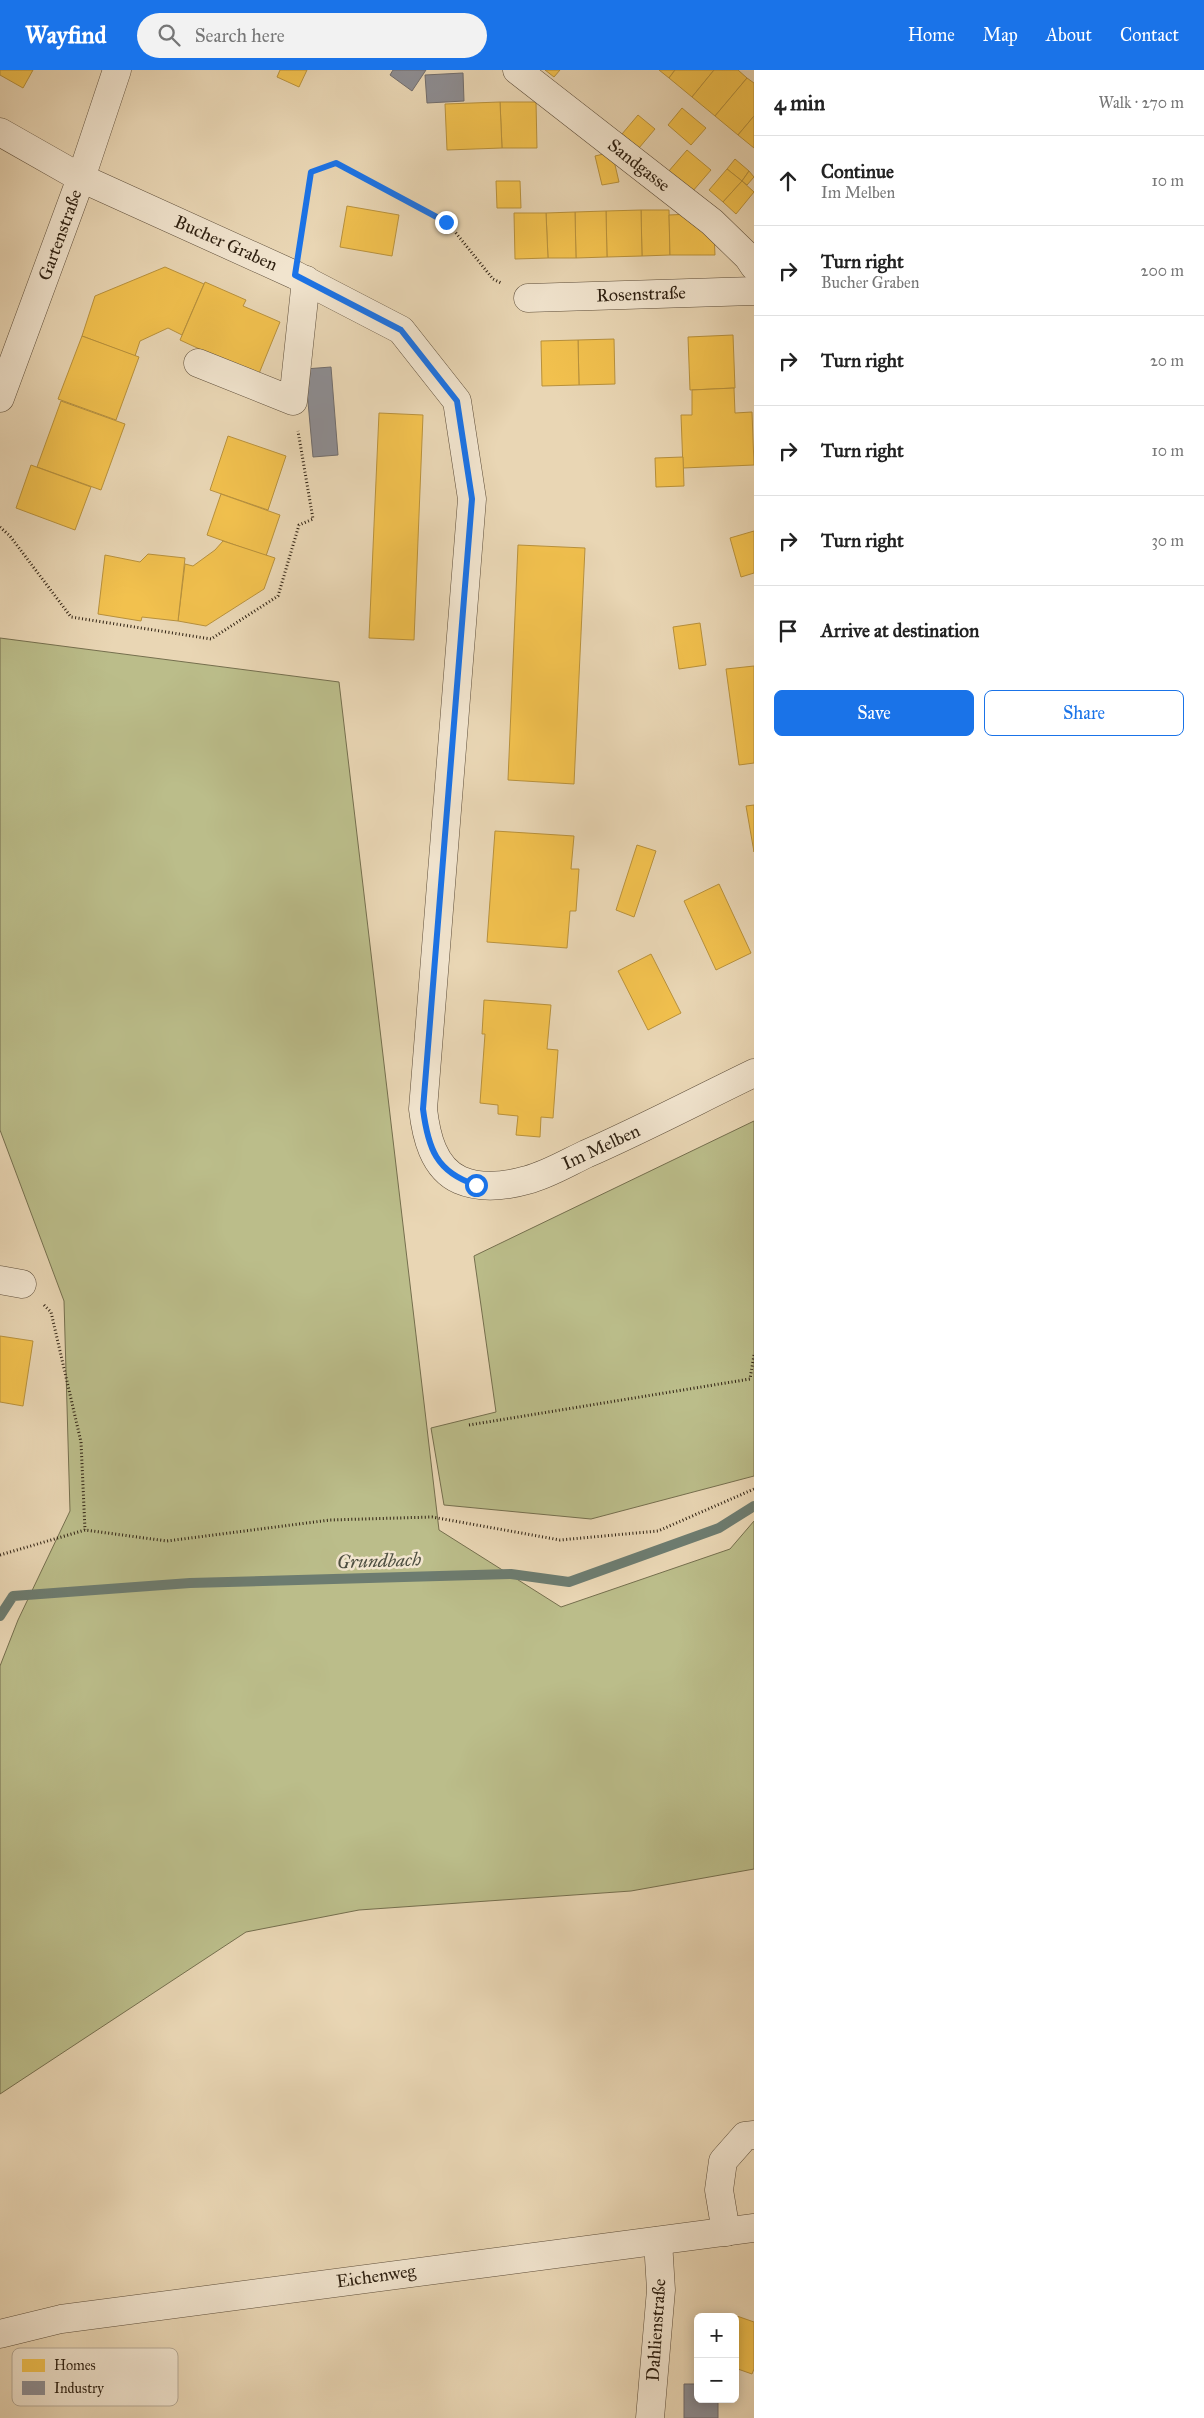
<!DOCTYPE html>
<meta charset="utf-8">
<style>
body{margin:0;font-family:"IM FELL Great Primer",serif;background:#f2f2f2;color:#222}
.controls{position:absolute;right:15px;bottom:15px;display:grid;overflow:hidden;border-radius:8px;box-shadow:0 2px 12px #0003}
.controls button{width:45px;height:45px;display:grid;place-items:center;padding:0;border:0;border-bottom:1px solid #e0e0e0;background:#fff;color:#222;font:25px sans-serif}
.stop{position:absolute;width:15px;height:15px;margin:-11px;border:4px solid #1a73e8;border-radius:50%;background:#fff}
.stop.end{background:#1a73e8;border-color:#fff;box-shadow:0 1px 5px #0008}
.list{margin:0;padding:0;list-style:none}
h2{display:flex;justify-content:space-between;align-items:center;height:65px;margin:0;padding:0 20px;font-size:21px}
h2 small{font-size:16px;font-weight:400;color:#767676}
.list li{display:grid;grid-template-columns:32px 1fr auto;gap:15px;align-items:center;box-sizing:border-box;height:90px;padding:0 20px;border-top:1px solid #e0e0e0}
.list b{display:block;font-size:19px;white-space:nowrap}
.list p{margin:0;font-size:16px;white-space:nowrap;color:#767676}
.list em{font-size:16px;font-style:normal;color:#767676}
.actions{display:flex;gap:10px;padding:15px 20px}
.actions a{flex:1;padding:11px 0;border:1px solid #1a73e8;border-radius:8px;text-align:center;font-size:18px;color:#1a73e8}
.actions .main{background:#1a73e8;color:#fff}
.icon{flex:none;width:28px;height:28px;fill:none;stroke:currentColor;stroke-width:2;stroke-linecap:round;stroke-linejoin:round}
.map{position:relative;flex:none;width:754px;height:2348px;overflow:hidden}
header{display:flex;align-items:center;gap:30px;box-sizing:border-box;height:70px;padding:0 25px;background:#1a73e8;color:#fff}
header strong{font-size:24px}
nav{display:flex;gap:28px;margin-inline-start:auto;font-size:18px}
.search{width:350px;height:45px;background:#f2f2f2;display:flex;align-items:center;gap:12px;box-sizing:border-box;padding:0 18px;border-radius:28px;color:#767676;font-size:19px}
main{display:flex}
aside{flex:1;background:#fff}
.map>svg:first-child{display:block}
</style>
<header>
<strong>Wayfind</strong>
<div class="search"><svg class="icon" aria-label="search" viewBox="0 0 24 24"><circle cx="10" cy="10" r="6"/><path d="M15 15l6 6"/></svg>Search here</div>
<nav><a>Home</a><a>Map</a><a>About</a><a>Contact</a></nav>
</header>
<main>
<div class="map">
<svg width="754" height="2348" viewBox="0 0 754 2348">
<rect width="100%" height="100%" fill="#e9d6b4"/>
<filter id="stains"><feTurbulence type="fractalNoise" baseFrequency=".004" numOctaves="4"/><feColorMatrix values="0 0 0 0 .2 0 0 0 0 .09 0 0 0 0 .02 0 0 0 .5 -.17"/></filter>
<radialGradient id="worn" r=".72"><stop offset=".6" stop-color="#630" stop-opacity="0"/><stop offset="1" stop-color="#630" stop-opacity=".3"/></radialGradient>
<g fill="#bbbd8a" stroke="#756f4e">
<polygon points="0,568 339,612 439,1460 561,1537 730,1479 754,1451 754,1799 631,1821 359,1840 246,1862 0,2024 0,1596 18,1550 70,1441 64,1231 0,1060"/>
<polygon points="754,1051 754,1406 591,1449 444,1435 431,1358 496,1342 474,1186"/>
</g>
<g fill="#f2c14e" stroke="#b8913c">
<polygon points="0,0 33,0 23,18 0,5"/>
<polygon points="280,0 307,0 299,17 277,7"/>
<polygon points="545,0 560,0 554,7"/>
<polygon points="659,0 675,0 669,8"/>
<polygon points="675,0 714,0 692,27 669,8"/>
<polygon points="714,0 738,0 747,8 715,46 692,27"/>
<polygon points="747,8 754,13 754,46 738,65 715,46"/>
<polygon points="500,32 536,32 537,78 502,78"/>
<polygon points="500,32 502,78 447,80 445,34"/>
<polygon points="682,38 706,58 691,75 668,55"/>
<polygon points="638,45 655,59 639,78 622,64"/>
<polygon points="754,46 754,78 738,65"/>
<polygon points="687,80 711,100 692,122 668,102"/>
<polygon points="612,82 619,112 602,115 595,86"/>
<polygon points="735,89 749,101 742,111 727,99"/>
<polygon points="727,99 742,111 723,132 709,120"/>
<polygon points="749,101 754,107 747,115 742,111"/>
<polygon points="496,111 520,111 521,138 497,138"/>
<polygon points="742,111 754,122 736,144 723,132"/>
<polygon points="347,136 399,145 392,186 340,177"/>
<polygon points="641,140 669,140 670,185 642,186"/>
<polygon points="641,140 642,186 607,187 606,141"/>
<polygon points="606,141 607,187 576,188 575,142"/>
<polygon points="575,142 576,188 548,188 546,143"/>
<polygon points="514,143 546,143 548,188 515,189"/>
<polygon points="691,144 714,163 715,185 670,185 669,145"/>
<polygon points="165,197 204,214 182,265 168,258 140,271 135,286 82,266 95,226"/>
<polygon points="205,212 246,230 243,236 280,252 258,306 180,270"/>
<polygon points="733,265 735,318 690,320 688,267"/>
<polygon points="82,266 139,287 116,350 58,329"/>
<polygon points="614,269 615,314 579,315 578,270"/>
<polygon points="578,270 579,315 542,316 541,271"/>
<polygon points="734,318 735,343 752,342 754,395 683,398 681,345 692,345 692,320"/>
<polygon points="61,331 125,354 101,420 37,397"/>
<polygon points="379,343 423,345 414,570 369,568"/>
<polygon points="228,366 286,386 268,440 210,420"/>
<polygon points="683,387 684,416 656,417 655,388"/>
<polygon points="31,395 91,417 75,460 16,438"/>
<polygon points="221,424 280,445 266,486 207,465"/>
<polygon points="754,461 754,503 741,507 730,468"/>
<polygon points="223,471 275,488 264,519 206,556 178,551 185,494 193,496 215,480"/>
<polygon points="518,475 585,478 574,714 508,710"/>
<polygon points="148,484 185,488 178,551 142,547 141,551 98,544 105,485 140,492"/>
<polygon points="700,553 706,595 679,599 673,557"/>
<polygon points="754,596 754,693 739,695 726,599"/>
<polygon points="754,735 754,782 746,736"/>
<polygon points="495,761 574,766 571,799 579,799 576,841 570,841 567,878 487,872"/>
<polygon points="637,775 656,781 634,847 616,840"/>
<polygon points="719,814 751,883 716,900 684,831"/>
<polygon points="651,884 681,943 648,960 618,901"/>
<polygon points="484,930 551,935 547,979 558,980 553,1048 541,1047 540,1067 516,1065 518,1046 498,1044 498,1035 480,1033 485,964 482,964"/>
<polygon points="0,1266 33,1271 23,1336 0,1332"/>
<polygon points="734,2245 754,2252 754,2299 752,2304 735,2298"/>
</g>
<g fill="#8d8d92" stroke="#716d6c">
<polygon points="393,0 426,0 412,21 390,5"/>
<polygon points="463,3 464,31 427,33 425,5"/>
<polygon points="331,297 338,385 313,387 305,299"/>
<polygon points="684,2314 698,2314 698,2329 718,2329 718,2348 684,2348"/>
</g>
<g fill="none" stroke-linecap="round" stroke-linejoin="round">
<polyline stroke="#6d7c70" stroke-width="10" points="0,1546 13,1526 190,1513 511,1504 569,1512 719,1458 754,1436"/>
<g stroke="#5e4e3a" stroke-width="29">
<g id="minor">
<polyline points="517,0 712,152 748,187 754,196"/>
<path d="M0 62 81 108 295 205 401 260 457 331 472 429 423 1039C426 1065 433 1098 460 1110 481 1119 506 1116 527 1110 547 1105 567 1093 586 1084 643 1059 698 1030 754 1003"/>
<polyline points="528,228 754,221"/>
<polyline points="198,293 293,331 306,210"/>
<polyline points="0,328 81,108 117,0"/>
<polyline points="0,1210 22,1214"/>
<polyline points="726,2162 719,2120 723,2091 745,2066 754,2065"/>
<polyline points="0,2264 61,2249 754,2158"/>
<polyline points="650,2348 661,2220 658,2171"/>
</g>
</g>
<g stroke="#2f2112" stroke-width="3" stroke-dasharray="1 2.5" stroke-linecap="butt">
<polyline points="300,173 311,102 336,93 447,152 493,209 501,213"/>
<polyline points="0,457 10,466 71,547 211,569 278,526 299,455 313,449 298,361"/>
<polyline points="44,1235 51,1242 81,1372 85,1460"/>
<polyline points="469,1355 750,1309 754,1285"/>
<polyline points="0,1485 85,1460 167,1471 330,1450 432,1447 560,1470 658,1461 754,1419"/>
</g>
<use href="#minor" stroke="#f1e4ce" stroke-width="28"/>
</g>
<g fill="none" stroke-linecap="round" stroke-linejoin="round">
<path stroke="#1a73e8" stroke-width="6" d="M446 152 336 93 311 102 295 205 401 260 457 331 472 429 423 1039C428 1078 436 1102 476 1115"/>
</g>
<g text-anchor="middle" stroke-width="5" stroke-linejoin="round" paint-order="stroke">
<g font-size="18" fill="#2f2112" stroke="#f1e4ce">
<text transform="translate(639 95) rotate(38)" y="6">Sandgasse</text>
<text transform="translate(60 165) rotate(-70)" y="6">Gartenstraße</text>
<text transform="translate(226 173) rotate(24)" y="6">Bucher Graben</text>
<text transform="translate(641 224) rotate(-2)" y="6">Rosenstraße</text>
<text transform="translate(601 1077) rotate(-25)" y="6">Im Melben</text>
<text transform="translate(376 2206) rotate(-8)" y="6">Eichenweg</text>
<text transform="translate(656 2260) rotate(-86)" y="6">Dahlienstraße</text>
</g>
<g font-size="19" font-style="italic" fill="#4e4f41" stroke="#f1e4ce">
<text transform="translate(379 1490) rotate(-2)" y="7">Grundbach</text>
</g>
</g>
<rect x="12" y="2278" width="166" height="58" rx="8" fill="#f1e4ce" stroke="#b7aa96" stroke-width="1"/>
<rect x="22" y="2289" width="23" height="13" fill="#f2c14e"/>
<rect x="22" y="2311" width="23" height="14" fill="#8d8d92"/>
<g font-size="14" fill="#2f2112">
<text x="54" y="2300">Homes</text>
<text x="54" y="2323">Industry</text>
</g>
<rect width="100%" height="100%" filter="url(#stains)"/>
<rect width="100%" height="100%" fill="url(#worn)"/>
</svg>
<div class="controls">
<button>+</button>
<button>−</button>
</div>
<div class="stop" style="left:476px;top:1115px"></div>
<div class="stop end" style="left:446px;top:152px"></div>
</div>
<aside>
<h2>4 min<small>Walk · 270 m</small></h2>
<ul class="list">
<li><svg class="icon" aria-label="ahead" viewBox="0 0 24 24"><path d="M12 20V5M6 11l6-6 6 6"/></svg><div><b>Continue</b><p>Im Melben</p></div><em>10 m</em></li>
<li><svg class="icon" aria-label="right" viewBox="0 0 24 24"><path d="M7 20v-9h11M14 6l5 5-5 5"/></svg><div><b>Turn right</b><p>Bucher Graben</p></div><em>200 m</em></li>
<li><svg class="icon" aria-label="right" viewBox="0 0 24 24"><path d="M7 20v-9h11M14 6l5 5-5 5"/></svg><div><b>Turn right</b></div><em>20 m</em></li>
<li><svg class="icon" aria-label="right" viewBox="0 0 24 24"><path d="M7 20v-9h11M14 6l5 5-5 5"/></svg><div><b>Turn right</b></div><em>10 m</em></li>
<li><svg class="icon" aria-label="right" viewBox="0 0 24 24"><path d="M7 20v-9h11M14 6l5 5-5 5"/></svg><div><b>Turn right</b></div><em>30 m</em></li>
<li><svg class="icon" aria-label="arrive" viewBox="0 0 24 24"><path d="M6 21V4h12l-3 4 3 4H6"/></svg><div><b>Arrive at destination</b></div></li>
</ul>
<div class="actions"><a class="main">Save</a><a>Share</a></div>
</aside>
</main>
